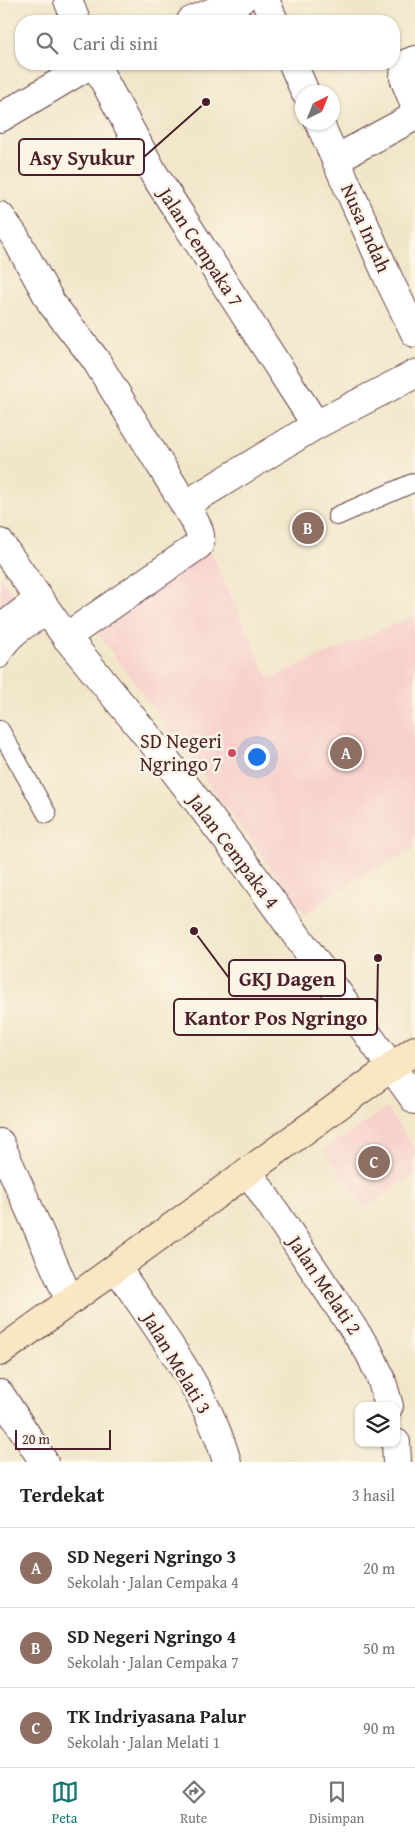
<!DOCTYPE html>
<html lang="id">
<meta charset="utf-8">
<style>
body{margin:0;font-family:"Gentium Book Plus",serif;background:#f6f6f6;color:#222}
.controls{position:absolute;right:15px;bottom:15px;display:grid;overflow:hidden;border-radius:10px;box-shadow:0 1px 4px #0004}
.controls button{width:45px;height:45px;display:grid;place-items:center;padding:0;border:0;border-bottom:1px solid #e0e0e0;background:#fff;color:#222;font:25px sans-serif}
.compass{position:absolute;left:295px;top:85px;width:45px;height:45px;border-radius:50%;background:#fff;box-shadow:0 1px 4px #0004;rotate:43deg}
.scale{position:absolute;left:15px;bottom:12px;width:96px;box-sizing:border-box;padding-left:5px;border:2px solid #4a1f2b;border-top:0;font-size:14px;line-height:18px;white-space:nowrap;color:#4a1f2b;-webkit-text-stroke:4px #fcf5e5;paint-order:stroke}
.you{position:absolute;left:256px;top:756px;width:18px;height:18px;margin:-12px;border:4px solid #fff;border-radius:50%;background:#1a73e8;box-shadow:0 0 0 8px #1a73e833}
.badge{display:grid;place-items:center;width:32px;height:32px;border-radius:50%;background:#0f766e;color:#fff;font-size:16px;font-weight:700}
.pin{position:absolute;translate:-50% -50%;border:2px solid #fff;box-shadow:0 1px 5px #0006}
.list{margin:0;padding:0;list-style:none}
h2{display:flex;justify-content:space-between;align-items:center;height:65px;margin:0;padding:0 20px;font-size:21px}
h2 small{font-size:16px;font-weight:400;color:#767676}
.list li{display:grid;grid-template-columns:32px 1fr auto;gap:15px;align-items:center;box-sizing:border-box;height:80px;padding:0 20px;border-top:1px solid #e0e0e0}
.list b{display:block;font-size:19px;white-space:nowrap}
.list p{margin:0;font-size:16px;white-space:nowrap;color:#767676}
.list em{font-size:16px;font-style:normal;color:#767676}
.icon{flex:none;width:28px;height:28px;fill:none;stroke:currentColor;stroke-width:2;stroke-linecap:round;stroke-linejoin:round}
.map{position:relative;flex:none;width:415px;height:1462px;overflow:hidden}
.search{position:absolute;background:#fff;box-shadow:0 1px 4px #0004;left:15px;right:15px;top:15px;height:55px;display:flex;align-items:center;gap:12px;box-sizing:border-box;padding:0 18px;border-radius:20px;color:#767676;font-size:19px}
.sheet{height:305px;background:#fff}
nav{display:flex;justify-content:space-around;align-items:center;box-sizing:border-box;height:70px;border-top:1px solid #e0e0e0;background:#fff;font-size:14px;color:#767676}
nav a{display:grid;justify-items:center;gap:2px}
nav .on{color:#0f766e}
.map>svg:first-child{display:block}
</style>
<div class="map">
<svg width="415" height="1462" viewBox="0 0 415 1462">
<rect width="100%" height="100%" fill="#fcf5e5"/>
<filter id="ink" filterUnits="userSpaceOnUse"><feTurbulence type="fractalNoise" baseFrequency=".02" numOctaves="2"/><feDisplacementMap in="SourceGraphic" scale="10" xChannelSelector="R" yChannelSelector="G"/><feConvolveMatrix kernelMatrix="1 2 1 2 8 2 1 2 1" color-interpolation-filters="sRGB"/></filter>
<filter id="wash" filterUnits="userSpaceOnUse"><feTurbulence type="fractalNoise" baseFrequency=".0096" numOctaves="4" result="noise"/><feDisplacementMap in="SourceGraphic" scale="20" xChannelSelector="R" yChannelSelector="G"/><feGaussianBlur stdDeviation="1.12" result="paint"/><feColorMatrix in="noise" values="0 0 0 0 0 0 0 0 0 0 0 0 0 0 0 0 0 1.4 0 .05"/><feComposite in="paint" operator="in"/></filter>
<g filter="url(#wash)">
<rect width="100%" height="100%" fill="#f1e6c9"/>
<g fill="#f7d0ca">
<polygon points="209,548 269,679 415,615 415,848 345,886 305,914 94,628"/>
<polygon points="0,576 16,598 0,609"/>
<polygon points="387,1108 415,1150 415,1174 364,1208 324,1150"/>
</g>
</g>
<g filter="url(#ink)">
<g fill="none" stroke-linecap="round" stroke-linejoin="round">
<g stroke="#633d43" stroke-width="20">
<g id="lane">
<polyline points="337,516 415,482"/>
<path d="M0 659C10 637 29 626 51 616"/>
<polyline points="0,730 47,814"/>
</g>
</g>
<g stroke="#633d43" stroke-width="30">
<g id="street">
<polyline points="68,0 76,21"/>
<polyline points="265,0 274,21"/>
<polyline points="191,21 241,0"/>
<polyline points="415,60 405,64 404,78 415,106"/>
<polyline points="95,64 154,174 316,425"/>
<polyline points="293,64 305,92"/>
<polyline points="0,118 91,64"/>
<polyline points="319,122 390,282 415,333"/>
<polyline points="336,159 410,119 415,109"/>
<polyline points="0,216 15,237 52,304 95,359 185,505"/>
<polyline points="0,543 66,637 154,744 248,868 415,1100"/>
<polyline points="0,629 39,599"/>
<path d="M66 637 199 545C205 533 190 515 185 505L316 425 415 374"/>
<polyline points="0,1143 70,1301"/>
<polyline points="248,1171 369,1352 381,1378 389,1406"/>
<path d="M117 1268C157 1329 207 1390 227 1462"/>
<polyline points="0,1394 44,1462"/>
<polyline points="396,1443 397,1462"/>
</g>
</g>
<g stroke="#633d43" stroke-width="30">
<polyline id="secondary" points="0,1352 415,1050"/>
</g>
<use href="#lane" stroke="#fff" stroke-width="18"/>
<use href="#street" stroke="#fff" stroke-width="28"/>
<use href="#secondary" stroke="#f9e7c3" stroke-width="28"/>
</g>
</g>
<circle fill="#d1495b" stroke="#fcf5e5" stroke-width="2" cx="232" cy="753" r="5"/>
<g text-anchor="middle" stroke-width="5" stroke-linejoin="round" paint-order="stroke">
<g font-size="20" fill="#4a1f2b" stroke="#fcf5e5">
<text transform="translate(366 228) rotate(66)" y="7">Nusa Indah</text>
<text transform="translate(201 247) rotate(57)" y="7">Jalan Cempaka 7</text>
<text transform="translate(234 851) rotate(53)" y="7">Jalan Cempaka 4</text>
<text transform="translate(325 1285) rotate(56)" y="7">Jalan Melati 2</text>
<text transform="translate(177 1363) rotate(59)" y="7">Jalan Melati 3</text>
</g>
<g font-size="20" fill="#4a1f2b" stroke="#fcf5e5" text-anchor="end">
<text x="222" y="748">SD Negeri<tspan x="222" dy="23">Ngringo 7</tspan></text>
</g>
</g>
<path fill="none" stroke="#4a1f2b" stroke-width="2" d="M206 102L144 157M194 931L229 978M378 958L377 1017"/>
<g fill="#4a1f2b" stroke="#fcf5e5" stroke-width="2">
<circle cx="206" cy="102" r="5"/>
<circle cx="194" cy="931" r="5"/>
<circle cx="378" cy="958" r="5"/>
</g>
<g fill="#fcf5e5" stroke="#4a1f2b" stroke-width="2">
<rect x="19" y="139" width="125" height="36" rx="5"/>
<rect x="229" y="960" width="116" height="36" rx="5"/>
<rect x="174" y="999" width="203" height="36" rx="5"/>
</g>
<g font-size="21" text-anchor="middle" font-weight="bold" fill="#4a1f2b">
<text x="82" y="165">Asy Syukur</text>
<text x="287" y="986">GKJ Dagen</text>
<text x="276" y="1025">Kantor Pos Ngringo</text>
</g>
</svg>
<div class="controls">
<button><svg class="icon" aria-label="layers" viewBox="0 0 24 24"><path d="M12 4l9 5-9 5-9-5zM3 14l9 5 9-5"/></svg></button>
</div>
<svg class="compass" viewBox="-18 -18 36 36"><path d="M0-13l5 13h-10z" fill="#e53935"/><path d="M0 13l5-13h-10z" fill="#767676"/></svg>
<div class="scale">20 m</div>
<div class="you"></div>
<div class="pin badge" style="left:346px;top:753px;background:#8d6e63">A</div>
<div class="pin badge" style="left:308px;top:528px;background:#8d6e63">B</div>
<div class="pin badge" style="left:374px;top:1162px;background:#8d6e63">C</div>
<div class="search"><svg class="icon" aria-label="search" viewBox="0 0 24 24"><circle cx="10" cy="10" r="6"/><path d="M15 15l6 6"/></svg>Cari di sini</div>
</div>
<section class="sheet">
<h2>Terdekat<small>3 hasil</small></h2>
<ul class="list">
<li><span class="badge" style="background:#8d6e63">A</span><div><b>SD Negeri Ngringo 3</b><p>Sekolah · Jalan Cempaka 4</p></div><em>20 m</em></li>
<li><span class="badge" style="background:#8d6e63">B</span><div><b>SD Negeri Ngringo 4</b><p>Sekolah · Jalan Cempaka 7</p></div><em>50 m</em></li>
<li><span class="badge" style="background:#8d6e63">C</span><div><b>TK Indriyasana Palur</b><p>Sekolah · Jalan Melati 1</p></div><em>90 m</em></li>
</ul>
</section>
<nav>
<a class="on"><svg class="icon" aria-label="map" viewBox="0 0 24 24"><path d="M3 6l6-2 6 2 6-2v14l-6 2-6-2-6 2zM9 4v14M15 6v14"/></svg>Peta</a>
<a><svg class="icon" aria-label="directions" viewBox="0 0 24 24"><path d="M12 3l9 9-9 9-9-9zM9 14v-3h6M13 9l2 2-2 2"/></svg>Rute</a>
<a><svg class="icon" aria-label="saved" viewBox="0 0 24 24"><path d="M7 4h10v16l-5-4-5 4z"/></svg>Disimpan</a>
</nav>
